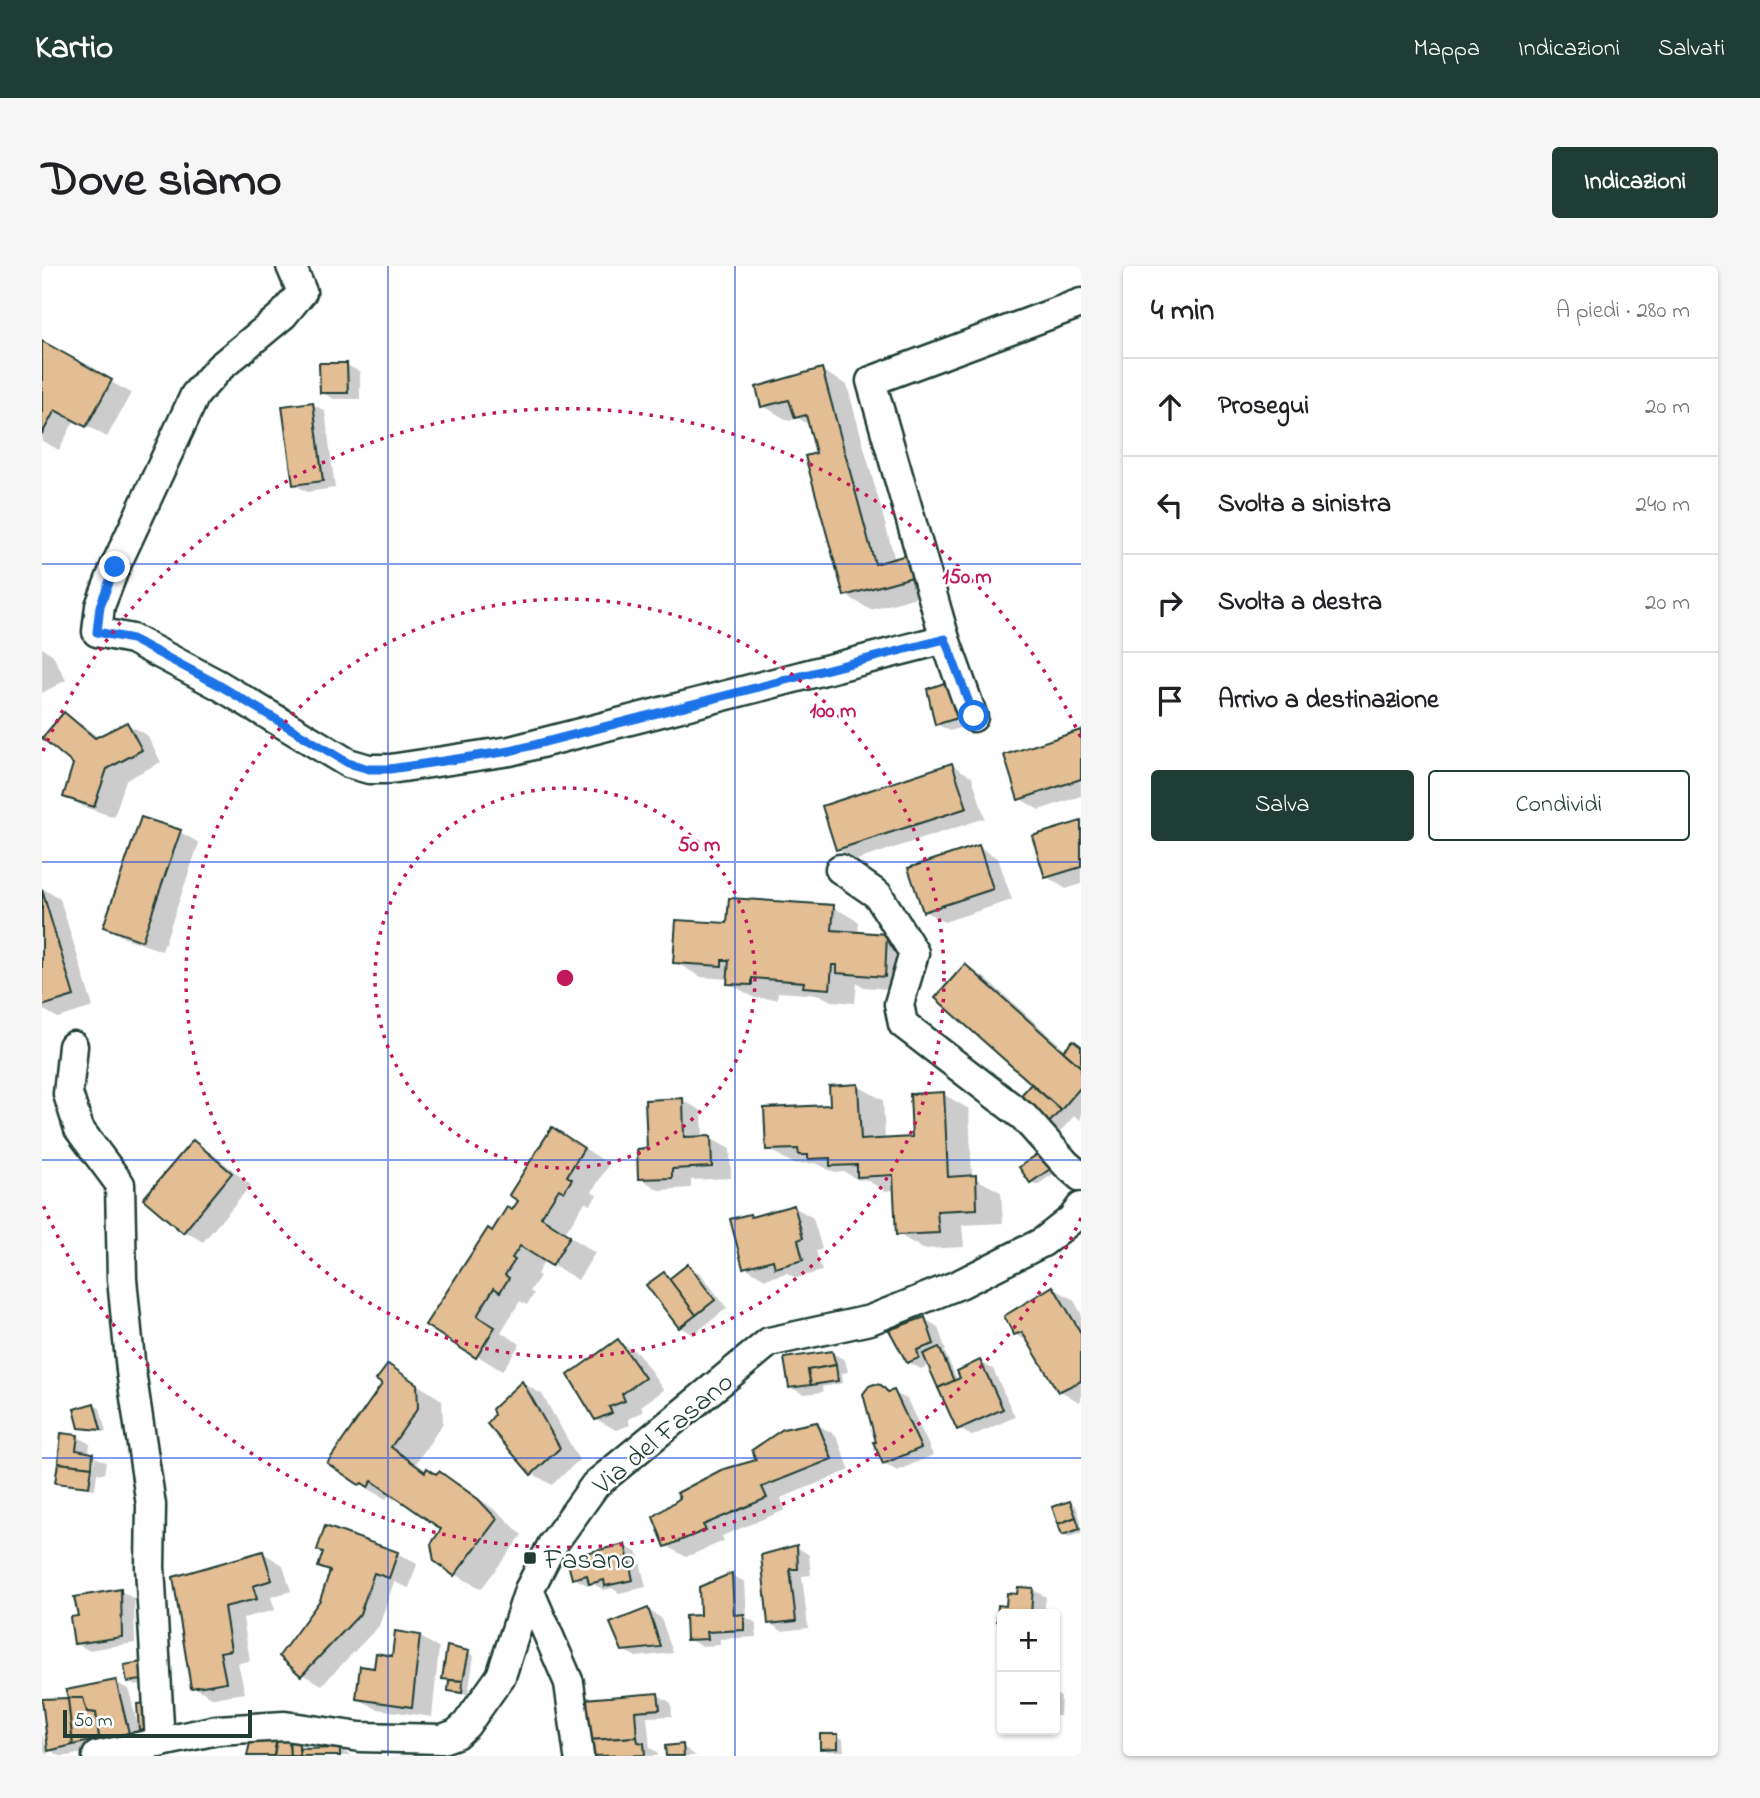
<!DOCTYPE html>
<html lang="it">
<meta charset="utf-8">
<style>
body{margin:0;font-family:"Indie Flower",sans-serif;background:#f6f6f6;color:#202124}
.controls{position:absolute;right:21px;bottom:21px;display:grid;overflow:hidden;border-radius:7px;box-shadow:0 2px 5px #0004}
.controls button{width:63px;height:63px;display:grid;place-items:center;padding:0;border:0;border-bottom:2px solid #e0e0e0;background:#fff;color:#202124;font:35px sans-serif}
.scale{position:absolute;left:21px;bottom:18px;width:189px;box-sizing:border-box;padding-left:7px;border:4px solid #1f3d34;border-top:0;font-size:19px;line-height:24px;white-space:nowrap;color:#1f3d34;-webkit-text-stroke:5px #fff;paint-order:stroke}
.stop{position:absolute;width:21px;height:21px;margin:-16px;border:5px solid #1a73e8;border-radius:50%;background:#fff}
.stop.end{background:#1a73e8;border-color:#fff;box-shadow:0 2px 7px #0008}
.list{margin:0;padding:0;list-style:none}
h2{display:flex;justify-content:space-between;align-items:center;height:91px;margin:0;padding:0 28px;font-size:30px}
h2 small{font-size:23px;font-weight:400;color:#757577}
.list li{display:grid;grid-template-columns:46px 1fr auto;gap:21px;align-items:center;box-sizing:border-box;height:98px;padding:0 28px;border-top:2px solid #e0e0e0}
.list b{display:block;font-size:26px;white-space:nowrap}
.list em{font-size:23px;font-style:normal;color:#757577}
.actions{display:flex;gap:14px;padding:21px 28px}
.actions a{flex:1;padding:16px 0;border:2px solid #1f3d34;border-radius:7px;text-align:center;font-size:24px;color:#1f3d34}
.actions .main{background:#1f3d34;color:#fff}
.icon{flex:none;width:38px;height:38px;fill:none;stroke:currentColor;stroke-width:2;stroke-linecap:round;stroke-linejoin:round}
.map{position:relative;flex:none;width:1039px;height:1490px;overflow:hidden;border-radius:7px}
header{display:flex;align-items:center;gap:42px;box-sizing:border-box;height:98px;padding:0 35px;background:#1f3d34;color:#fff}
header strong{font-size:33px}
nav{display:flex;gap:38px;margin-inline-start:auto;font-size:24px}
.intro{display:flex;align-items:center;justify-content:space-between;box-sizing:border-box;height:168px;padding:0 42px}
h1{margin:0;font-size:49px}
.button{padding:18px 32px;border-radius:7px;background:#1f3d34;color:#fff;font-size:24px;font-weight:700}
main{display:flex;gap:42px;padding:0 42px}
aside{flex:1;background:#fff;border-radius:7px;box-shadow:0 2px 5px #0004}
.map>svg:first-child{display:block}
</style>
<header>
<strong>Kartio</strong>
<nav><a>Mappa</a><a>Indicazioni</a><a>Salvati</a></nav>
</header>
<div class="intro"><h1>Dove siamo</h1><a class="button">Indicazioni</a></div>
<main>
<div class="map">
<svg width="1039" height="1490" viewBox="0 0 1039 1490">
<rect width="100%" height="100%" fill="#fff"/>
<filter id="ink" filterUnits="userSpaceOnUse"><feTurbulence type="fractalNoise" baseFrequency=".0143" numOctaves="2"/><feDisplacementMap in="SourceGraphic" scale="14" xChannelSelector="R" yChannelSelector="G"/><feConvolveMatrix kernelMatrix="1 2 1 2 8 2 1 2 1" color-interpolation-filters="sRGB"/></filter>
<g filter="url(#ink)">
<g fill="#0003" fill-rule="evenodd">
<polygon points="0,77 89,127 65,171 33,153 17,184 0,175"/>
<polygon points="305,99 318,106 318,133 292,133 279,126"/>
<polygon points="779,104 805,119 853,294 899,324 829,344 803,329 777,188 769,160 756,152 747,155 721,140"/>
<polygon points="270,138 283,145 293,222 265,226 252,218"/>
<polygon points="0,382 10,388 24,414 0,427"/>
<polygon points="887,424 934,457 908,465 895,458"/>
<polygon points="22,448 42,460 57,472 85,458 105,469 119,496 84,514 72,551 42,541 23,530 33,497"/>
<polygon points="1039,466 1039,530 997,544 977,532"/>
<polygon points="910,499 930,511 943,552 815,594 796,583"/>
<polygon points="1039,556 1039,618 1024,623 1005,611"/>
<polygon points="138,566 157,577 120,685 83,672 63,661"/>
<polygon points="937,581 956,592 970,634 902,656 882,645"/>
<polygon points="0,622 18,633 51,741 16,752 0,743"/>
<polygon points="791,641 817,656 816,668 845,670 870,684 868,725 822,721 815,717 813,737 789,735 778,729 736,726 735,733 713,732 687,717 687,713 659,711 633,696 687,659"/>
<polygon points="923,700 943,712 1024,784 1039,780 1039,854 1032,850 1018,866 1005,859 977,834 992,818"/>
<polygon points="816,820 841,834 843,874 872,872 901,828 927,843 930,911 959,926 961,957 920,959 922,981 881,983 856,968 853,924 843,925 823,913 816,914 803,906 793,907 774,897 752,898 726,883 790,841"/>
<polygon points="640,834 660,845 661,872 668,872 688,883 689,912 649,914 649,922 617,924 598,912 607,884"/>
<polygon points="152,876 171,888 209,919 161,976 142,965"/>
<polygon points="536,878 567,898 550,926 555,929 548,939 543,936 523,967 553,987 536,1014 503,994 495,1008 498,1010 488,1025 492,1028 485,1039 478,1035 459,1066 478,1078 460,1105 386,1059 450,967"/>
<polygon points="1000,887 1016,905 995,919 989,916"/>
<polygon points="752,941 771,952 780,983 774,985 780,1005 754,1012 745,1007 723,1013 703,1001 708,950 712,952"/>
<polygon points="646,1000 659,1008 685,1042 651,1069 638,1061 607,1019 622,1008 629,1013"/>
<polygon points="1011,1022 1031,1033 1039,1047 1039,1135 1037,1136 1017,1124 988,1077 973,1068"/>
<polygon points="883,1053 896,1061 904,1085 902,1085 916,1115 938,1096 951,1103 973,1151 930,1170 917,1163 888,1099 879,1103 866,1096"/>
<polygon points="576,1076 596,1087 622,1124 599,1140 601,1146 586,1153 588,1159 574,1164 554,1153"/>
<polygon points="790,1087 803,1094 806,1106 800,1107 801,1117 780,1121 781,1126 761,1128 748,1121"/>
<polygon points="346,1100 400,1134 401,1157 374,1197 385,1205 395,1210 397,1207 423,1222 461,1250 480,1269 439,1323 413,1308 401,1262 355,1231 353,1234 346,1230 344,1233 318,1218"/>
<polygon points="480,1117 500,1128 537,1194 510,1219 490,1207 454,1149"/>
<polygon points="838,1121 865,1133 891,1189 855,1205 842,1197"/>
<polygon points="52,1139 58,1142 64,1166 45,1164 38,1160"/>
<polygon points="774,1158 794,1169 808,1204 739,1232 743,1244 680,1270 682,1275 644,1291 625,1280 716,1196"/>
<path d="M36 1171 48 1178 47 1188 64 1196 62 1208 55 1207 53 1223 21 1219 15 1216ZM49 1191H53L50 1210H47Z"/>
<polygon points="1028,1237 1034,1240 1039,1255 1039,1267 1027,1271 1021,1268"/>
<polygon points="583,1280 596,1287 604,1321 577,1327 570,1322 562,1324 551,1318 545,1319 532,1312"/>
<polygon points="755,1281 767,1289 769,1309 760,1310 766,1362 740,1365 727,1357"/>
<polygon points="221,1287 241,1299 249,1325 229,1331 233,1344 201,1352 208,1395 196,1397 203,1427 171,1432 151,1420 133,1313"/>
<polygon points="355,1287 375,1298 367,1322 352,1316 337,1360 280,1419 260,1408 290,1307 278,1300"/>
<polygon points="690,1309 703,1316 705,1352 714,1357 714,1371 678,1373 678,1379 659,1380 646,1373"/>
<polygon points="977,1323 991,1324 1004,1331 1002,1348 960,1348 960,1356 957,1354 958,1341 965,1342 977,1330"/>
<polygon points="79,1325 92,1333 93,1377 46,1384 33,1377 38,1352"/>
<polygon points="606,1344 619,1352 631,1387 594,1391 581,1384"/>
<polygon points="377,1370 397,1382 390,1451 335,1443 315,1432 334,1403"/>
<polygon points="426,1387 432,1390 426,1429 413,1427 407,1424 408,1416 401,1412"/>
<polygon points="84,1400 114,1415 93,1419 87,1415"/>
<polygon points="74,1416 87,1424 96,1461 98,1460 97,1439 104,1466 97,1462 99,1474 26,1490 18,1490 8,1484"/>
<polygon points="1013,1428 1019,1431 1018,1450 1013,1450"/>
<polygon points="616,1429 629,1437 630,1450 605,1451 608,1482 615,1486 616,1490 552,1490 544,1434"/>
<polygon points="0,1467 6,1490 0,1490"/>
<polygon points="795,1470 801,1473 802,1485 786,1485 780,1482"/>
<polygon points="256,1474 262,1478 262,1484 298,1483 309,1490 207,1490"/>
<polygon points="640,1480 654,1490 626,1490"/>
</g>
<g fill="#e3bd94" stroke="#1f3d34" stroke-width="2">
<polygon points="0,75 70,114 44,161 13,144 0,168"/>
<polygon points="277,97 305,97 306,127 278,127"/>
<polygon points="780,102 833,298 868,288 874,310 802,330 763,190 774,187 764,149 753,152 747,134 719,141 714,121"/>
<polygon points="271,136 281,215 251,219 240,140"/>
<polygon points="911,414 922,450 893,459 885,423"/>
<polygon points="22,446 53,472 85,456 100,484 65,503 52,541 21,531 31,498 0,472"/>
<polygon points="1039,464 1039,513 976,534 962,489"/>
<polygon points="910,497 925,542 794,584 780,540"/>
<polygon points="99,551 139,564 100,675 61,661"/>
<polygon points="1039,555 1039,601 1003,612 990,570"/>
<polygon points="937,579 951,623 881,646 866,602"/>
<polygon points="0,624 32,730 0,740"/>
<polygon points="687,632 792,639 790,664 845,668 843,711 795,707 795,699 790,699 788,723 761,721 762,716 710,712 710,719 685,718 687,694 680,694 680,700 631,697 634,654 685,657"/>
<polygon points="923,698 1039,801 1039,821 1019,844 893,732"/>
<polygon points="1031,774 1039,780 1039,801 1021,785"/>
<polygon points="816,818 819,874 870,871 868,828 902,826 906,911 934,909 935,943 895,945 897,967 854,969 851,909 815,911 815,899 788,900 788,892 766,893 766,889 757,889 756,883 724,884 722,842 788,839 787,820"/>
<polygon points="989,818 1019,844 1004,860 975,834"/>
<polygon points="641,832 642,871 669,870 670,901 630,903 630,912 596,913 595,883 605,882 603,834"/>
<polygon points="510,861 542,882 525,910 530,913 522,926 517,923 499,951 528,970 510,1000 478,980 470,992 473,994 463,1009 467,1012 458,1026 452,1022 435,1050 453,1061 434,1092 383,1059 446,962 450,965 465,941 470,944 476,935 467,929"/>
<polygon points="151,874 190,907 141,967 101,933"/>
<polygon points="1000,885 1011,901 988,917 977,901"/>
<polygon points="752,939 761,972 756,974 761,994 733,1002 731,994 701,1002 688,953 708,948 709,951"/>
<polygon points="646,998 673,1034 654,1049 627,1013"/>
<polygon points="622,1006 654,1049 637,1062 604,1019"/>
<polygon points="1011,1020 1039,1067 1039,1115 1016,1126 980,1066 972,1069 962,1050"/>
<polygon points="883,1051 892,1078 875,1084 877,1092 865,1097 847,1064"/>
<polygon points="576,1073 603,1112 580,1128 583,1135 567,1141 570,1147 553,1154 526,1109"/>
<polygon points="897,1081 912,1115 896,1122 881,1088"/>
<polygon points="790,1085 794,1099 766,1104 769,1119 747,1122 742,1092"/>
<polygon points="938,1094 961,1143 915,1164 896,1122 918,1112 915,1105"/>
<polygon points="346,1098 375,1118 376,1142 349,1181 383,1206 385,1202 394,1208 397,1205 436,1233 455,1253 412,1310 392,1295 389,1278 399,1263 330,1215 326,1221 320,1217 317,1219 285,1197 340,1118 334,1114"/>
<polygon points="794,1099 796,1115 769,1119 766,1104"/>
<polygon points="480,1115 518,1182 489,1209 445,1158 452,1149 450,1143"/>
<polygon points="832,1118 839,1119 846,1126 852,1124 879,1182 841,1198 831,1176 834,1176 821,1128 827,1120"/>
<polygon points="52,1137 59,1164 37,1162 32,1143"/>
<polygon points="775,1156 790,1193 720,1221 725,1232 661,1259 664,1264 623,1281 611,1251 638,1232 635,1227 679,1204 714,1194 710,1184 741,1163"/>
<polygon points="19,1167 36,1169 34,1184 51,1187 50,1201 16,1197"/>
<polygon points="16,1197 50,1201 47,1221 13,1217"/>
<polygon points="1028,1235 1034,1251 1016,1258 1010,1241"/>
<polygon points="1034,1251 1038,1263 1020,1269 1016,1258"/>
<polygon points="283,1260 356,1286 347,1312 332,1307 318,1348 259,1410 237,1390 278,1334 288,1305 276,1301 281,1286 275,1284"/>
<polygon points="583,1278 591,1314 563,1320 562,1314 547,1318 545,1309 530,1313 526,1297 540,1294 539,1288"/>
<polygon points="755,1279 756,1303 748,1303 754,1355 726,1358 719,1289"/>
<polygon points="221,1285 230,1314 211,1320 215,1333 182,1341 189,1384 178,1386 184,1416 149,1422 131,1311"/>
<polygon points="690,1307 692,1349 702,1348 702,1364 665,1366 666,1373 644,1374 643,1350 658,1349 657,1321"/>
<polygon points="976,1321 991,1322 989,1348 960,1348 960,1356 955,1355 956,1339 964,1340 965,1327 975,1328"/>
<polygon points="79,1323 80,1371 32,1378 28,1351 36,1350 32,1331"/>
<polygon points="606,1342 619,1381 580,1385 568,1357"/>
<polygon points="353,1365 378,1369 370,1441 314,1433 318,1400 332,1402 334,1387 350,1390"/>
<polygon points="405,1380 427,1385 421,1415 400,1413"/>
<polygon points="106,1395 109,1413 85,1416 82,1399"/>
<polygon points="74,1414 87,1467 57,1473 54,1447 45,1446 41,1432 26,1432 24,1424"/>
<polygon points="407,1414 421,1415 420,1427 406,1425"/>
<polygon points="616,1427 618,1443 593,1445 595,1471 548,1474 542,1433"/>
<polygon points="26,1432 31,1479 6,1485 0,1433"/>
<polygon points="26,1432 41,1432 45,1446 54,1447 57,1473 31,1479"/>
<polygon points="108,1437 110,1461 97,1464 95,1438"/>
<polygon points="778,1468 796,1468 796,1482 778,1483"/>
<polygon points="595,1471 596,1476 602,1477 603,1489 550,1490 548,1474"/>
<polygon points="209,1472 235,1472 232,1490 205,1490"/>
<polygon points="235,1472 247,1472 248,1490 232,1490"/>
<polygon points="247,1472 256,1472 258,1490 248,1490"/>
<polygon points="641,1478 642,1490 624,1490 623,1480"/>
<polygon points="298,1482 298,1490 258,1490 257,1483"/>
</g>
<g fill="none" stroke-linecap="round" stroke-linejoin="round">
<g stroke="#1f3d34" stroke-width="33">
<g id="minor">
<polyline points="249,0 260,26 241,49 177,102 153,129 73,301 58,340 55,366 90,373 177,419 306,497 327,503 348,503 468,485 903,373"/>
<polyline points="931,451 903,373 829,115 1039,37"/>
<polyline points="798,603 836,629 872,687 857,738 861,758 982,851 1024,898 1039,911"/>
<polyline points="31,780 26,828 37,863 78,918 80,1013 89,1105 109,1239 108,1301 118,1477"/>
<polyline points="487,1324 527,1417 537,1490"/>
<polyline points="55,1490 175,1464 243,1460 318,1471 400,1473 414,1468 424,1459 459,1410 487,1324 510,1279 553,1219 727,1076 828,1054 918,1018 1001,976 1030,953 1039,941"/>
</g>
</g>
<use href="#minor" stroke="#fff" stroke-width="28"/>
</g>
</g>
<g fill="none" stroke-linecap="round" stroke-linejoin="round" filter="url(#ink)">
<polyline stroke="#1a73e8" stroke-width="9" points="73,301 58,340 55,366 90,373 177,419 306,497 327,503 348,503 468,485 903,373 932,450"/>
</g>
<path fill="none" stroke="#1d4ed8" stroke-width="2" stroke-opacity="0.55" d="M346 0V1490M693 0V1490M0 298H1039M0 596H1039M0 894H1039M0 1192H1039"/>
<g fill="none" stroke="#c2185b" stroke-width="3.5" stroke-dasharray="3.5 7">
<circle cx="523" cy="712" r="190"/>
<circle cx="523" cy="712" r="379"/>
<path d="M1039 952A569 569 0 0 1 1 939M1 485A569 569 0 0 1 1039 472"/>
</g>
<rect fill="#1f3d34" stroke="#fff" stroke-width="2.5" x="481" y="1285" width="14" height="14" rx="3.5"/>
<g text-anchor="middle" stroke-width="5" stroke-linejoin="round" paint-order="stroke">
<g font-size="28" fill="#1f3d34" stroke="#fff">
<text transform="translate(620 1166) rotate(-40)" y="10">Via del Fasano</text>
</g>
<g font-size="28" fill="#1f3d34" stroke="#fff" text-anchor="start">
<text x="502" y="1302">Fasano</text>
</g>
</g>
<circle cx="523" cy="712" r="10" fill="#c2185b" stroke="#fff" stroke-width="3.5"/>
<g font-size="21" text-anchor="middle" font-weight="bold" fill="#c2185b" stroke="#fff" stroke-width="5" stroke-linejoin="round" paint-order="stroke">
<text x="925" y="317">150 m</text>
<text x="791" y="451">100 m</text>
<text x="657" y="585">50 m</text>
</g>
</svg>
<div class="controls">
<button>+</button>
<button>−</button>
</div>
<div class="scale">50 m</div>
<div class="stop" style="left:932px;top:450px"></div>
<div class="stop end" style="left:73px;top:301px"></div>
</div>
<aside>
<h2>4 min<small>A piedi · 280 m</small></h2>
<ul class="list">
<li><svg class="icon" aria-label="ahead" viewBox="0 0 24 24"><path d="M12 20V5M6 11l6-6 6 6"/></svg><div><b>Prosegui</b></div><em>20 m</em></li>
<li><svg class="icon" aria-label="left" viewBox="0 0 24 24"><path d="M17 20v-9H6M10 6l-5 5 5 5"/></svg><div><b>Svolta a sinistra</b></div><em>240 m</em></li>
<li><svg class="icon" aria-label="right" viewBox="0 0 24 24"><path d="M7 20v-9h11M14 6l5 5-5 5"/></svg><div><b>Svolta a destra</b></div><em>20 m</em></li>
<li><svg class="icon" aria-label="arrive" viewBox="0 0 24 24"><path d="M6 21V4h12l-3 4 3 4H6"/></svg><div><b>Arrivo a destinazione</b></div></li>
</ul>
<div class="actions"><a class="main">Salva</a><a>Condividi</a></div>
</aside>
</main>
